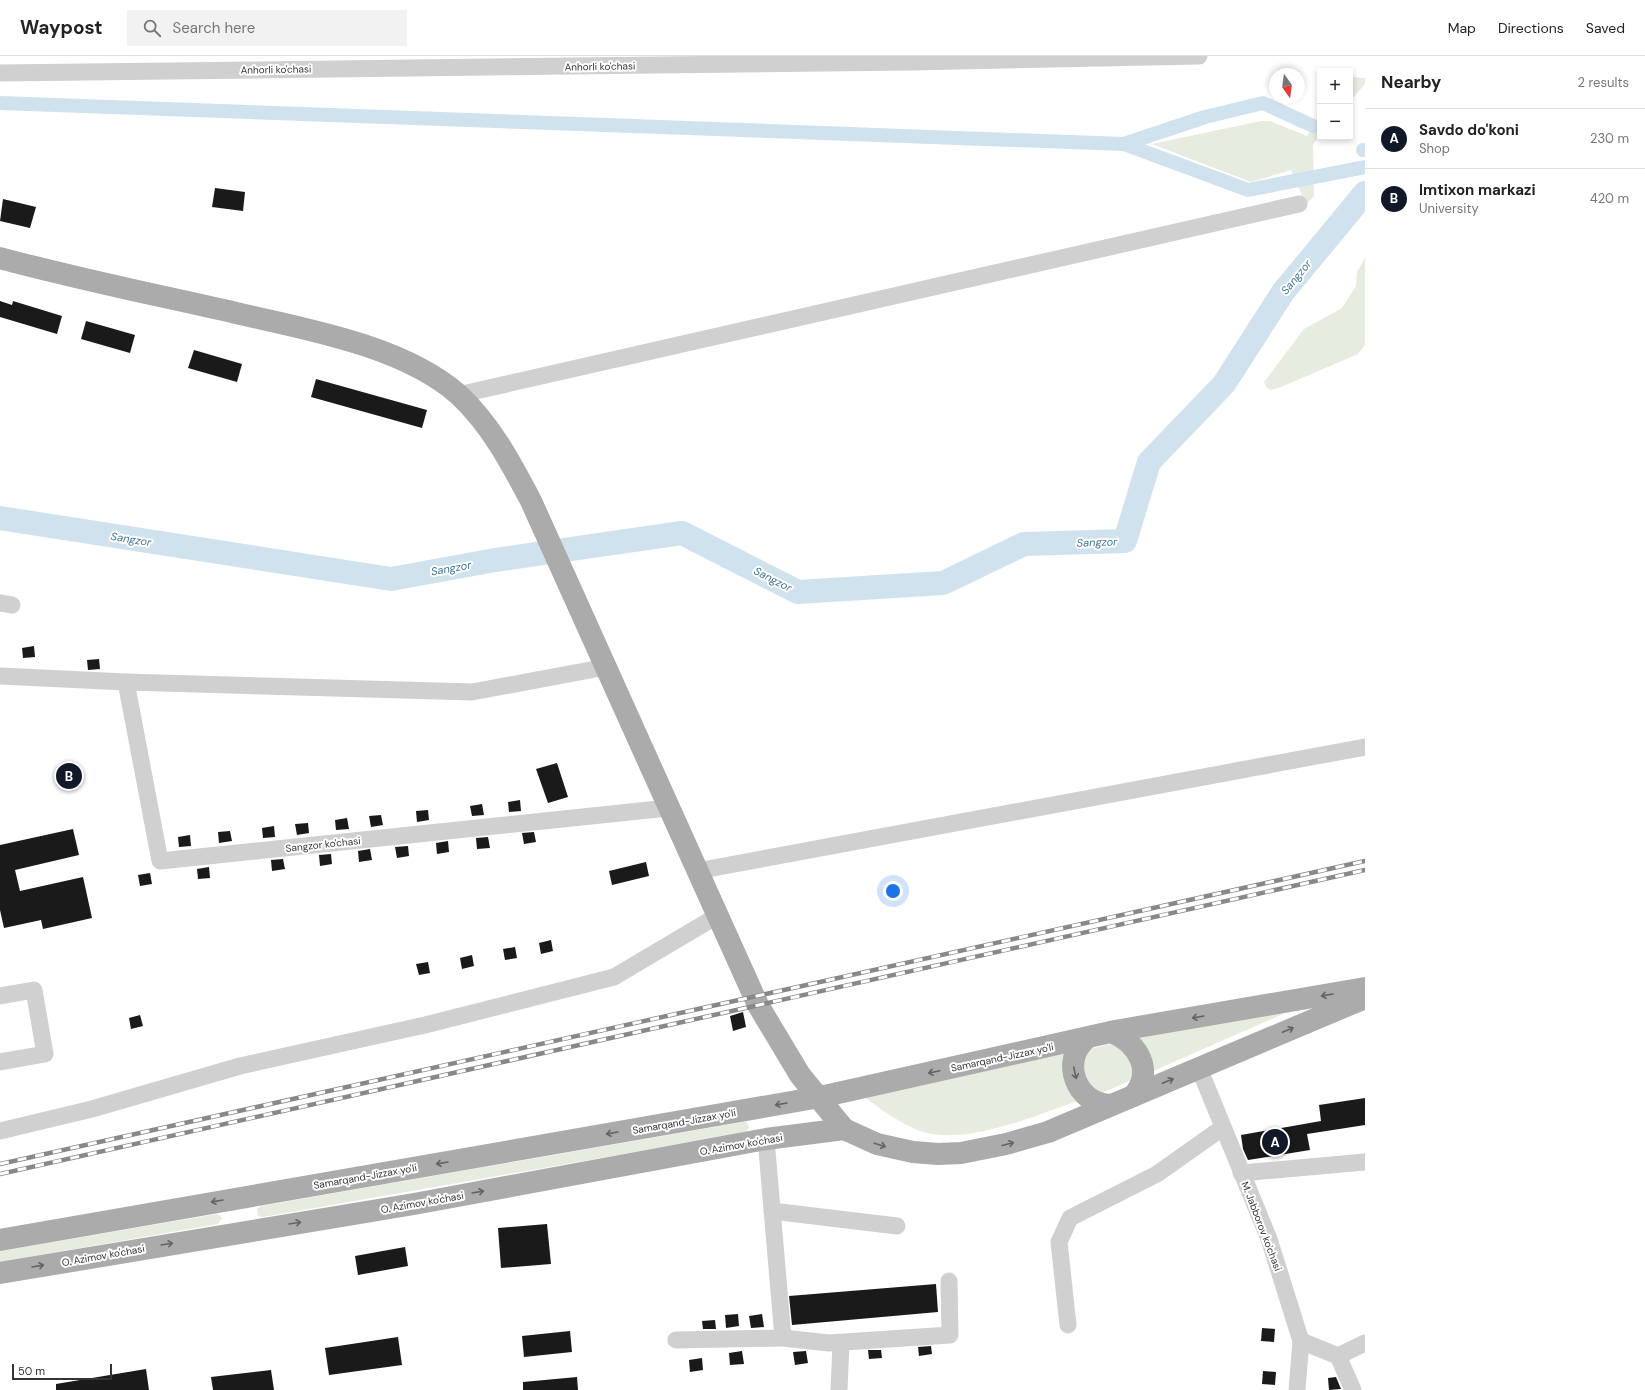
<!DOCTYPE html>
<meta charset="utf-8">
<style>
body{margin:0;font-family:"DM Sans",sans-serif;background:#f2f2f2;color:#222}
.controls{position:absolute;right:12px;top:12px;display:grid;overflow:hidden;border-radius:0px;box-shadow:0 2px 6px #0003}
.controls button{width:36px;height:36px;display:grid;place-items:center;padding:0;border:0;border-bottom:1px solid #e0e0e0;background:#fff;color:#222;font:20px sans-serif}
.compass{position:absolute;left:1269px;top:12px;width:36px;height:36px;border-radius:50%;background:#fff;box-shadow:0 2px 6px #0003;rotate:166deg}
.scale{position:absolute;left:12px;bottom:10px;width:100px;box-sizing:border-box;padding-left:4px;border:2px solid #333;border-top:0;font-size:11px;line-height:14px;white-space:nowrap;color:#333;-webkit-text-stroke:3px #fff;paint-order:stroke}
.you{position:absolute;left:893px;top:835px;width:14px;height:14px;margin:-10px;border:3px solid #fff;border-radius:50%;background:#1a73e8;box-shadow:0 0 0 6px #1a73e833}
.badge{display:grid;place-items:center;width:26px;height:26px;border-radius:50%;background:#111827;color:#fff;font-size:13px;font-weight:700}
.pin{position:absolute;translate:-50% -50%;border:2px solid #fff;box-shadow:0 1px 4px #0006}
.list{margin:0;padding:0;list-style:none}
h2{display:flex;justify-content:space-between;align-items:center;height:52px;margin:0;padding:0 16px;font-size:17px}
h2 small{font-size:13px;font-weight:400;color:#767676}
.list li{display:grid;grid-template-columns:26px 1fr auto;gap:12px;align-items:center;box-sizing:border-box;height:60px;padding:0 16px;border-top:1px solid #e0e0e0}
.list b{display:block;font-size:15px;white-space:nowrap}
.list p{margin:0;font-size:13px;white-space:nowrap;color:#767676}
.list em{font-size:13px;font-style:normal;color:#767676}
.icon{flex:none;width:22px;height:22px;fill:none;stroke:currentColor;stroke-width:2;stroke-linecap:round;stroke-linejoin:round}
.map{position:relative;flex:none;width:1365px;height:1334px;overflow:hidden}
header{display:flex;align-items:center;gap:24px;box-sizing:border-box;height:56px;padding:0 20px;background:#fff;border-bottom:1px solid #e0e0e0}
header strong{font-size:19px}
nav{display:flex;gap:22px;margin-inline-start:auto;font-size:14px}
.search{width:280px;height:36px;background:#f2f2f2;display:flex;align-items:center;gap:10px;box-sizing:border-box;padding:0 14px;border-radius:0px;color:#767676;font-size:15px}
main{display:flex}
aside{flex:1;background:#fff}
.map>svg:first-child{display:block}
</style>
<header>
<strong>Waypost</strong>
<div class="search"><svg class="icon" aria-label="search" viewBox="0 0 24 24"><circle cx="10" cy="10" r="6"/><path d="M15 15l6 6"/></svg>Search here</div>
<nav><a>Map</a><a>Directions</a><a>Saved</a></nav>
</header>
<main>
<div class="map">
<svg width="1365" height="1334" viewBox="0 0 1365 1334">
<rect width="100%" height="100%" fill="#fff"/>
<g fill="#e6ecdf">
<polygon points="1350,21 1365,22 1365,28 1350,45"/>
<polygon points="1320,46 1320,80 1313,88 1314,140 1306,149 1291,114 1251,126 1152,88 1261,65 1270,65 1307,80 1316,66"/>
<polygon points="1365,202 1365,289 1358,298 1281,331 1271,334 1266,331 1264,326 1304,273 1342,252 1356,230 1357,216"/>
<polygon points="1282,954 1283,958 1151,1016 1140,982"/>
<path d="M1119 986 1125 990 1136 1022 1097 1039C1085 1026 1083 1011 1082 995Z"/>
<path d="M1066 996 1083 1043C1039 1058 965 1091 920 1075 899 1067 881 1053 863 1040Z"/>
<polygon points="743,1066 746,1066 749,1070 748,1074 744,1077 263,1161 258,1160 257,1153 261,1150"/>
<polygon points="217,1158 222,1162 218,1168 0,1206 0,1195"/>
</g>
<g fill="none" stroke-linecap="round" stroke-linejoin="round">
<g stroke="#cfe2ee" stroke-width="14">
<polyline points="0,47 1124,88 1248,134 1365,111"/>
<polyline points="1124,88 1205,61 1263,47 1313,70"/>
<polyline points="1363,94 1365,94"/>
</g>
<polyline stroke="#cfe2ee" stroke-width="24" points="0,462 391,523 495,504 682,477 798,536 943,527 1024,488 1125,485 1149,406 1224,328 1283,236 1365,137"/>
</g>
<g fill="#1a1a1a">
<polygon points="215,132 245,136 243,155 212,151"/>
<polygon points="3,143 36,151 30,172 0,165"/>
<polygon points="0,245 12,249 13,245 62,260 57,278 0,261"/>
<polygon points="86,265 135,279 130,297 81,283"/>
<polygon points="194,294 242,308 237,326 188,312"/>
<polygon points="316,323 427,354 422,372 311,341"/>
<polygon points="34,590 35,601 23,602 22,592"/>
<polygon points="99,603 100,613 88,614 87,604"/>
<polygon points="557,707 568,741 548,747 536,713"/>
<polygon points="520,744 521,755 509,756 508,746"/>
<polygon points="482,748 484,759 472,760 470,750"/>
<polygon points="428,754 429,764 417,766 416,755"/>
<polygon points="381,759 383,769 371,771 369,760"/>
<polygon points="347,762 349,773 336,774 335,764"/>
<polygon points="308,767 309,777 297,779 295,768"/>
<polygon points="274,770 275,781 263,782 262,772"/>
<polygon points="73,773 79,799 15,814 20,835 83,821 92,862 43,873 41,864 4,872 0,854 0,789"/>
<polygon points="230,775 232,785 219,787 218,776"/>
<polygon points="534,776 536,786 524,788 522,777"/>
<polygon points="190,779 191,790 179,791 178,781"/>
<polygon points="488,781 490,792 477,793 476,782"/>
<polygon points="448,785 449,796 437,798 436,787"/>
<polygon points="408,790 409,800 397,802 395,791"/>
<polygon points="370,793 372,804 359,806 358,795"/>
<polygon points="331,798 332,808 320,810 319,799"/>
<polygon points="283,803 285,813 272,815 271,804"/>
<polygon points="646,806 649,820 612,829 609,815"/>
<polygon points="209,811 210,822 198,823 197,813"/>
<polygon points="150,817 152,828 140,830 138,819"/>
<polygon points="551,884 553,895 541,898 539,887"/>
<polygon points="515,891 517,902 505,904 503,893"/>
<polygon points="472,899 474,910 462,913 460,902"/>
<polygon points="428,906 430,917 419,919 416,908"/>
<polygon points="743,956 746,971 733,975 730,960"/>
<polygon points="140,959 143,970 131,973 129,962"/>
<polygon points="1365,1042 1365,1069 1307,1078 1310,1094 1248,1104 1243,1093 1241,1079 1321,1065 1319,1049"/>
<polygon points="547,1168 551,1208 501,1212 498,1172"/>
<polygon points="405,1191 408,1210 358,1219 355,1200"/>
<polygon points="936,1228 938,1256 792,1269 789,1240"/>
<polygon points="738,1258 739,1270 726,1272 725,1259"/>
<polygon points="762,1258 764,1271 751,1272 749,1260"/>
<polygon points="715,1264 716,1273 703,1273 702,1265"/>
<polygon points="1262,1272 1275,1273 1274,1286 1261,1285"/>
<polygon points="570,1275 572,1296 524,1301 522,1280"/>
<polygon points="398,1281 402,1309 329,1319 325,1292"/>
<polygon points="931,1290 932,1298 919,1300 918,1291"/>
<polygon points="868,1294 881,1294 882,1302 869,1303"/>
<polygon points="742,1295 744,1308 730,1309 729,1297"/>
<polygon points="806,1295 808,1307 795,1309 793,1296"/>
<polygon points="702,1302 703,1314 690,1316 689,1304"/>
<polygon points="146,1313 149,1334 56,1334 56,1328"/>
<polygon points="271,1314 274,1334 213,1334 211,1321"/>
<polygon points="1263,1315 1276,1316 1275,1329 1262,1328"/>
<polygon points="577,1321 578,1334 523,1334 523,1326"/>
<polygon points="1336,1321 1341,1333 1329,1334 1328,1322"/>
</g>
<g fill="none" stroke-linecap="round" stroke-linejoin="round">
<g stroke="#d0d0d0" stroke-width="17">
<polyline points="0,17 911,6 1199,0"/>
<polyline points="458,339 1299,148"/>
<polyline points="0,547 12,549"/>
<polyline points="0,620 126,626 160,805 668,752"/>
<polyline points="126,626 472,636 606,611"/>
<polyline points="697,815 1365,691"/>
<polyline points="0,940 34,934 45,998 0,1006"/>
<polyline points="1199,1012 1269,1183 1301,1285 1297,1334"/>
<polyline points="0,1075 92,1053 240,1010 425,969 614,921 717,860"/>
<polyline points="1241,1117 1365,1106"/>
<polyline points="772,1155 897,1170"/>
<polyline points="1068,1269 1059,1186 1070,1162 1157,1118 1222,1072"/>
<polyline points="783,1282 829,1287 950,1279 949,1225"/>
<polyline points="676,1284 783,1282 766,1083"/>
<polyline points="1301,1285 1338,1300 1353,1334"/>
<polyline points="1338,1300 1365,1287"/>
<polyline points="839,1334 841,1287"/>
</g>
<g stroke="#ababab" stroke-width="22">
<path d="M0 202C78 223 157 239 236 257 306 273 404 290 459 339 491 369 511 407 531 445L758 949 800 1019 844 1073 877 1088 913 1096 938 1098 961 1097 1006 1088 1048 1076 1365 942"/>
<path d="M1112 976C1138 987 1155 1016 1133 1040"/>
<path d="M1086 983C1060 1004 1076 1049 1111 1049"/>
<polyline points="0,1184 820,1041 1115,975 1365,932"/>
<polyline points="0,1217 414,1148 766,1083 844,1073"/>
</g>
<g stroke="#888" stroke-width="4.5">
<g id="rail">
<polyline points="0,1108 1365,805"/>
<polyline points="0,1118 1365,814"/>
</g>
</g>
<use href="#rail" stroke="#fff" stroke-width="3" stroke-dasharray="9" stroke-linecap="butt"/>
</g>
<defs><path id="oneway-shaft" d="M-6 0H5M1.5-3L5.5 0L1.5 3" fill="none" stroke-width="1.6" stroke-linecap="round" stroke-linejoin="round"/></defs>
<g stroke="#636363">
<use href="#oneway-shaft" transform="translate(1327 939) rotate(170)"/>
<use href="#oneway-shaft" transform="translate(1198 961) rotate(170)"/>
<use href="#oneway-shaft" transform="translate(1288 974) rotate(-23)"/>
<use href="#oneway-shaft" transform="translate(934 1016) rotate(168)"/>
<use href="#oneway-shaft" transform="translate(1075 1017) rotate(78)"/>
<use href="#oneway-shaft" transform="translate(1168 1025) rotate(-23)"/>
<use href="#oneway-shaft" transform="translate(781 1048) rotate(170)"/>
<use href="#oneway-shaft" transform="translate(612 1077) rotate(170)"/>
<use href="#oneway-shaft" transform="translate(1008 1088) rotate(-14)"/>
<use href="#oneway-shaft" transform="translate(880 1089) rotate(17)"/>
<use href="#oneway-shaft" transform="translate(442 1107) rotate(170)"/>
<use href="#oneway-shaft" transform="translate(478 1136) rotate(-10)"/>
<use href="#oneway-shaft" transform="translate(217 1145) rotate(170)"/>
<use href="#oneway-shaft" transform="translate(295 1167) rotate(-9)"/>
<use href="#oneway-shaft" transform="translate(167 1188) rotate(-9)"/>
<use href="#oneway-shaft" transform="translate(38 1210) rotate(-10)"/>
</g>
<g text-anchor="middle" stroke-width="4" stroke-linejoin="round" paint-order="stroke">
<g font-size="10" fill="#333" stroke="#fff">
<text transform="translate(600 10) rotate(-1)" y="4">Anhorli ko'chasi</text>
<text transform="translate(276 13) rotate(-1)" y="4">Anhorli ko'chasi</text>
<text transform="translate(323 788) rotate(-6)" y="4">Sangzor ko'chasi</text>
<text transform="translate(1002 1001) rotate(-12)" y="4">Samarqand-Jizzax yo'li</text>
<text transform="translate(684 1065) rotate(-10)" y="4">Samarqand-Jizzax yo'li</text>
<text transform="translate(741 1088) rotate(-10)" y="4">O. Azimov ko'chasi</text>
<text transform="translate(365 1120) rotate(-10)" y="4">Samarqand-Jizzax yo'li</text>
<text transform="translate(422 1146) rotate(-10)" y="4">O. Azimov ko'chasi</text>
<text transform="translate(1262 1170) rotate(69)" y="4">M. Jabborov ko'chasi</text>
<text transform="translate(103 1199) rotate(-10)" y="4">O. Azimov ko'chasi</text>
</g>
<g font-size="11" font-style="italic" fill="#3f7597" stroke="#fff">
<text transform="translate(1296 221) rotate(-51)" y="4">Sangzor</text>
<text transform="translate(131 483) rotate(9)" y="4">Sangzor</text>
<text transform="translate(1097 486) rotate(-2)" y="4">Sangzor</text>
<text transform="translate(451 512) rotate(-10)" y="4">Sangzor</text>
<text transform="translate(773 523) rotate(27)" y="4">Sangzor</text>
</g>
</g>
</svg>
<div class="controls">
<button>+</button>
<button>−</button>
</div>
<svg class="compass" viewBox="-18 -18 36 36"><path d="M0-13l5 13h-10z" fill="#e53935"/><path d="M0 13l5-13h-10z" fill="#767676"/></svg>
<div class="scale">50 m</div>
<div class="you"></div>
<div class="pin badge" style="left:1275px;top:1086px">A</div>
<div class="pin badge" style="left:69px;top:720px">B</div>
</div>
<aside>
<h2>Nearby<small>2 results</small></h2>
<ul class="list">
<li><span class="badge">A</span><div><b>Savdo do'koni</b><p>Shop</p></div><em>230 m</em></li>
<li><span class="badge">B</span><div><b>Imtixon markazi</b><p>University</p></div><em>420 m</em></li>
</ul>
</aside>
</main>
